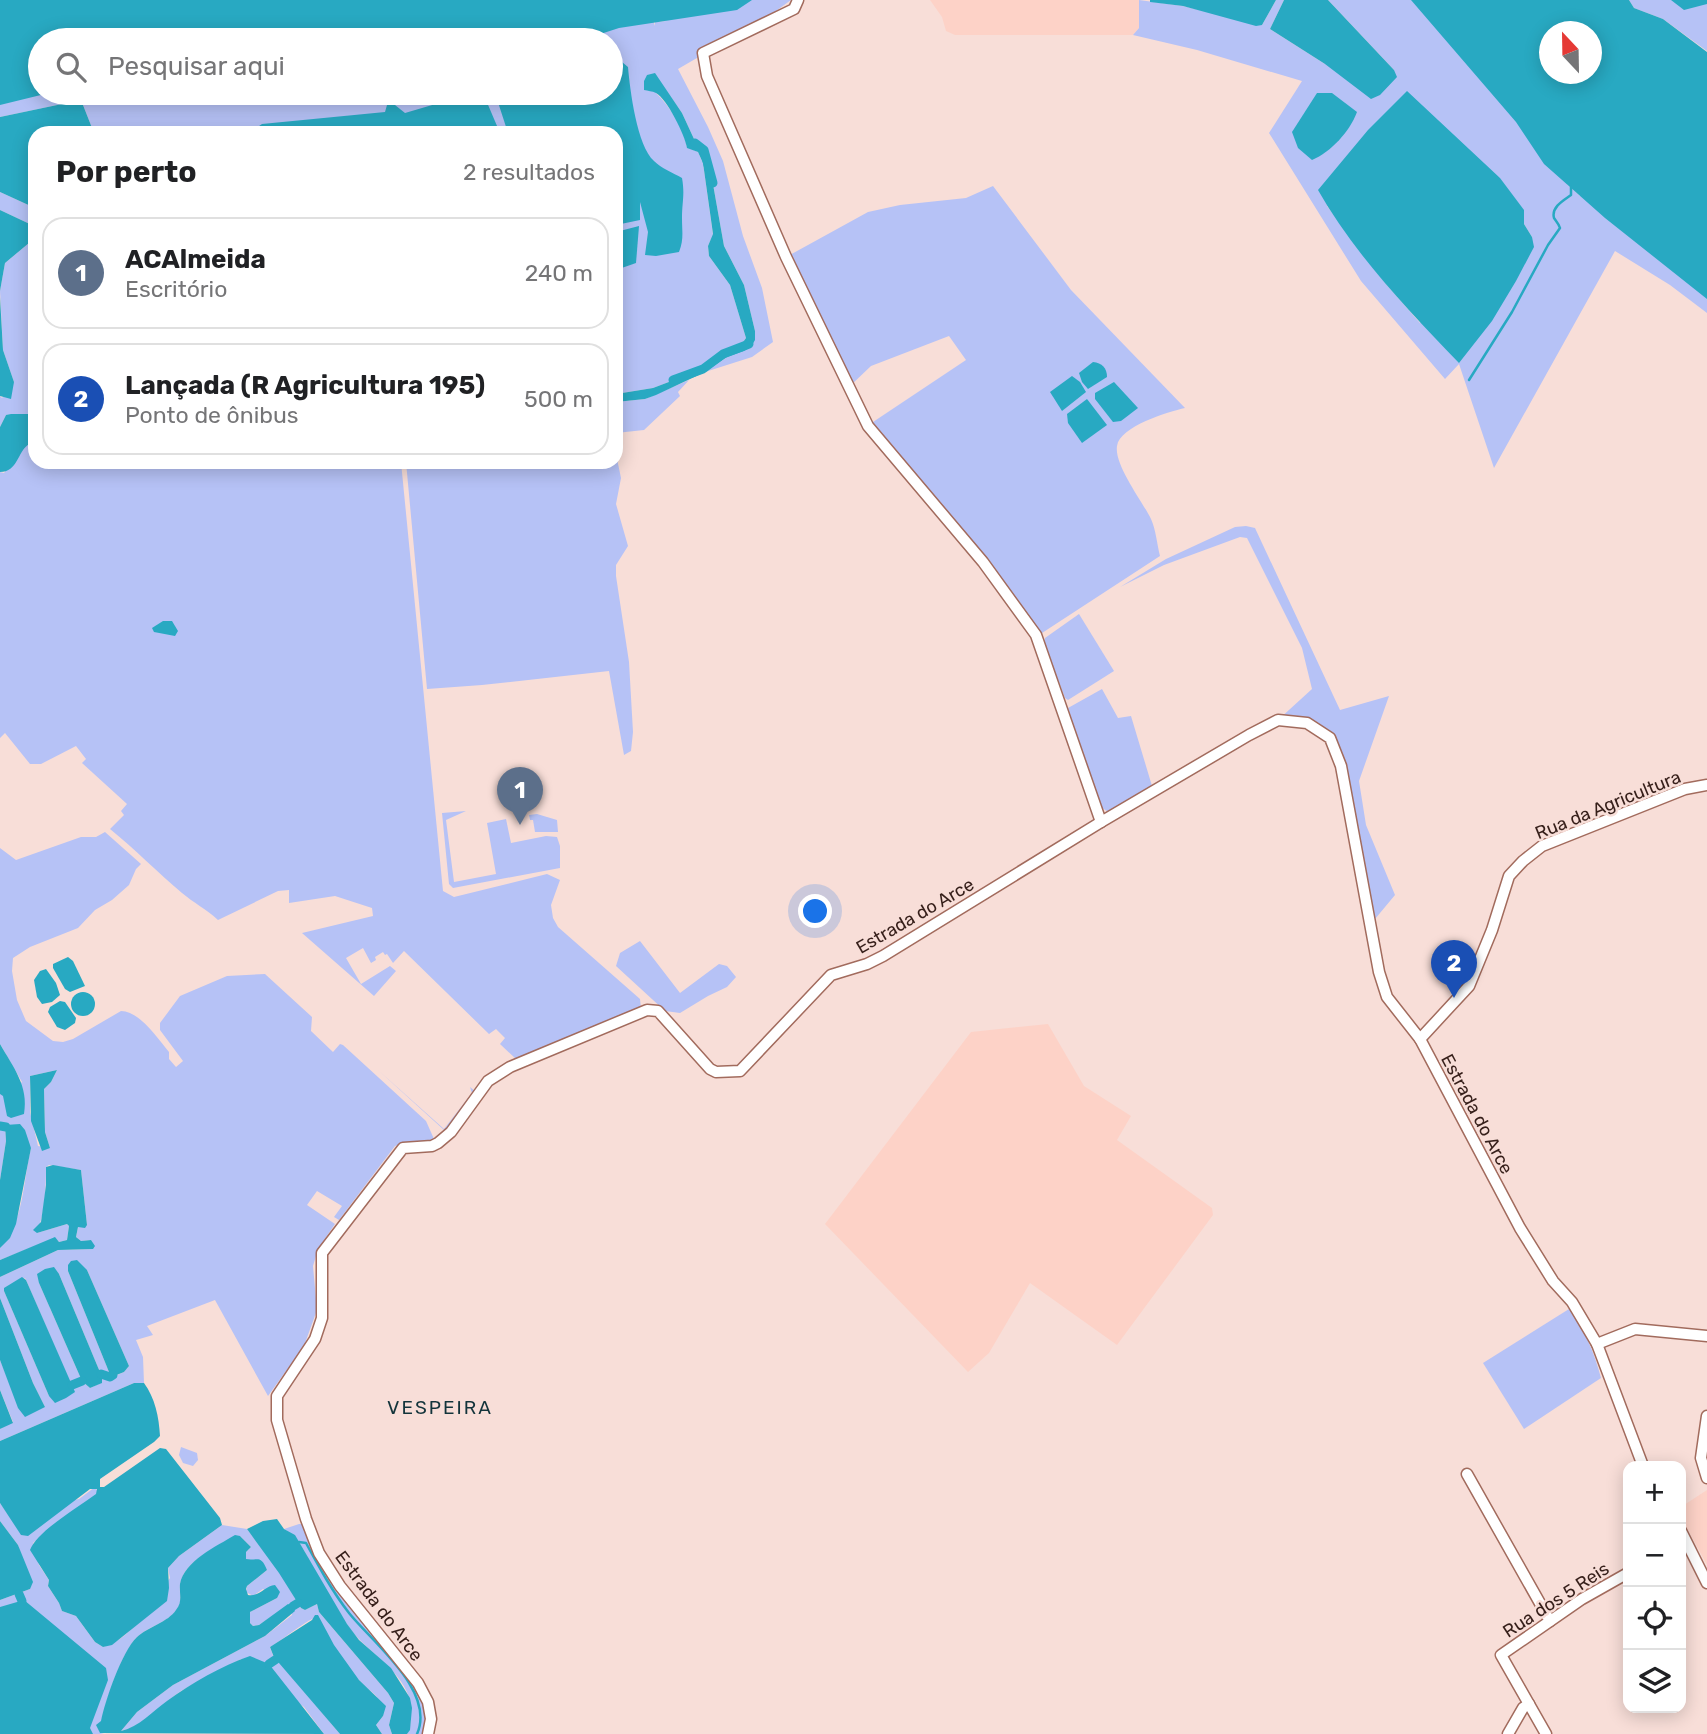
<!DOCTYPE html>
<html lang="pt">
<meta charset="utf-8">
<style>
body{margin:0;font-family:Rubik,sans-serif;background:#f6f6f6;color:#202124}
.controls{position:absolute;right:21px;bottom:21px;display:grid;overflow:hidden;border-radius:14px;box-shadow:0 4px 18px #0003}
.controls button{width:63px;height:63px;display:grid;place-items:center;padding:0;border:0;border-bottom:2px solid #e0e0e0;background:#fff;color:#202124;font:35px sans-serif}
.compass{position:absolute;left:1539px;top:21px;width:63px;height:63px;border-radius:50%;background:#fff;box-shadow:0 4px 18px #0003;rotate:338deg}
.you{position:absolute;left:816px;top:912px;width:24px;height:24px;margin:-18px;border:5px solid #fff;border-radius:50%;background:#1a73e8;box-shadow:0 0 0 10px #1a73e833}
.badge{display:grid;place-items:center;width:46px;height:46px;border-radius:50%;background:#111827;color:#fff;font-size:23px;font-weight:700}
.pin{position:absolute;translate:-50% -58px;filter:drop-shadow(0 2px 4px #0008)}
.pin::after{content:'';position:absolute;top:37px;width:24px;height:21px;background:inherit;clip-path:polygon(0 0,100% 0,50% 100%)}
.list{margin:0;padding:0;list-style:none}
h2{display:flex;justify-content:space-between;align-items:center;height:91px;margin:0;padding:0 28px;font-size:30px}
h2 small{font-size:23px;font-weight:400;color:#757577}
.list li{display:grid;grid-template-columns:46px 1fr auto;gap:21px;align-items:center;box-sizing:border-box;height:112px;margin:0 14px 14px;padding:0 14px;border:2px solid #e0e0e0;border-radius:21px}
.list b{display:block;font-size:26px;white-space:nowrap}
.list p{margin:0;font-size:23px;white-space:nowrap;color:#757577}
.list em{font-size:23px;font-style:normal;color:#757577}
.icon{flex:none;width:38px;height:38px;fill:none;stroke:currentColor;stroke-width:2;stroke-linecap:round;stroke-linejoin:round}
.map{position:relative;flex:none;width:1707px;height:1734px;overflow:hidden}
.search{position:absolute;background:#fff;box-shadow:0 4px 18px #0003;left:28px;top:28px;width:595px;height:77px;display:flex;align-items:center;gap:18px;box-sizing:border-box;padding:0 24px;border-radius:38px;color:#757577;font-size:26px}
.panel{position:absolute;background:#fff;box-shadow:0 4px 18px #0003;left:28px;top:126px;width:595px;height:343px;border-radius:21px}
.map>svg:first-child{display:block}
</style>
<div class="map">
<svg width="1707" height="1734" viewBox="0 0 1707 1734">
<rect width="100%" height="100%" fill="#f8ded8"/>
<g fill="#fdd2c7">
<polygon points="930,0 1139,0 1139,28 1133,35 955,35 946,31 942,17"/>
<polygon points="1048,1024 1084,1086 1131,1116 1117,1140 1212,1208 1213,1215 1117,1345 1030,1283 989,1353 968,1372 825,1224 971,1032"/>
<polygon points="1707,1490 1707,1565 1681,1517 1681,1507"/>
</g>
<g fill="#b6c2f6" fill-rule="evenodd">
<path d="M0 0 651 13 655 26V22L666 21 668 0H791L769 16 678 69 708 127 723 161 743 236 762 288 773 342 752 357 705 372 727 357 751 347 755 331 744 285 724 246 711 173 704 150 694 139 682 113 661 83 656 93C669 105 684 129 687 147L698 152 703 163 713 235 708 246 709 256 730 285 746 338 739 348 723 354 703 369 653 388 616 394V133H94L81 100 0 117ZM582 32 600 36 582 40H611V93H426L402 101 381 93H40V40H555Z"/>
<path d="M1139 0 1183 6 1262 25 1276 0H1284L1270 29 1325 64 1394 70 1328 0H1581L1628 70 1567 184 1580 196 1707 137V313L1670 285 1615 251 1494 468 1459 364 1445 379 1361 281 1269 133 1302 81 1197 50 1133 35 1139 28ZM1550 32H1592V74H1550ZM1327 206 1524 224 1532 237 1420 323 1386 284Z"/>
<polygon points="1629,0 1707,0 1707,51 1663,19 1634,8"/>
<path d="M993 186 1071 290 1185 408C1168 412 1120 426 1117 446 1114 465 1143 502 1151 519 1156 530 1157 544 1160 556L1042 633 1029 625 870 424 966 360 949 336 871 366 850 386 788 256 868 212 900 205 966 198Z"/>
<polygon points="0,192 35,208 35,232 34,226 0,210"/>
<polygon points="35,238 35,265 28,274 30,368 31,374 35,376 35,414 6,415 0,427 0,396 2,398 14,382 3,350 0,291 5,263"/>
<polygon points="689,380 678,392 680,396 644,430 616,433 616,402 645,399"/>
<path d="M29 444 35 448V462H401L443 891 454 897 547 874 560 880 551 905 553 918 558 927 640 999 641 1009 516 1059 500 1044 505 1038 496 1029 489 1034 404 951 393 963 387 954 385 955 383 952 375 957 376 960 371 963 363 948 346 958 361 984 390 966 396 971 374 996 302 933 373 916 372 908 335 896 289 903V890L278 891 218 920C206 909 194 903 182 893 157 872 135 849 110 829L124 815 121 811 127 804 82 763 86 759 76 746 41 764H30L5 733 0 738V472L4 473 24 447Z"/>
<polygon points="616,454 621,478 616,504 628,546 616,565 616,576 629,662 633,732 631,751 624,755 609,671 482,685 427,689 406,462 616,462"/>
<polygon points="1246,526 1255,528 1340,710 1389,696 1359,781 1366,825 1395,895 1370,925 1330,738 1307,723 1278,720 1312,689 1302,648 1247,538 1240,537 1164,565 1120,587 1166,559 1235,527"/>
<polygon points="1079,614 1114,671 1068,700 1065,698 1044,643 1045,638"/>
<polygon points="1102,689 1118,718 1131,716 1152,786 1110,813 1099,806 1068,708"/>
<polygon points="466,811 446,820 454,882 496,874 487,823 506,819 511,843 546,836 557,837 560,846 560,868 453,888 449,884 442,813"/>
<polygon points="537,814 557,820 558,832 535,832 533,820 530,820 529,815"/>
<path d="M105 832 141 864 136 869 129 885 112 900 95 910 78 928 30 947 13 958 12 971 17 1000 26 1021 53 1041 63 1042 73 1039 121 1011C140 1011 158 1039 169 1052V1059L176 1067 183 1061 160 1030V1023L180 996 227 976 265 974 312 1017 311 1031 333 1052 340 1044 343 1045 426 1121 434 1139C422 1145 407 1142 395 1146L339 1220 334 1217 342 1206 317 1191 307 1205 335 1224 318 1249 313 1266 317 1310 304 1346 268 1396 215 1300 147 1326 153 1335 136 1340 143 1357 144 1383H134L0 1441V1429L13 1422 0 1390V1360L9 1382 45 1407 33 1383 0 1298V1277L58 1250 93 1249 91 1240 81 1241 76 1237 78 1227 87 1225 81 1170 49 1165 46 1167C46 1189 45 1212 37 1233L67 1224 69 1226 67 1240 59 1242 55 1238 0 1260V1248C24 1223 23 1181 31 1148L11 1125H5L6 1141 0 1180V1094L3 1095 22 1082 0 1044V848L16 860 81 837H96ZM57 1070 51 1082 44 1089 45 1132 50 1148 38 1146 30 1112V1076ZM87 1270 129 1366 124 1372 115 1376 109 1372 68 1271ZM59 1274 102 1377 101 1383 90 1388 82 1381 39 1283ZM25 1278 26 1280 74 1392 49 1396 4 1291Z"/>
<polygon points="640,941 680,993 719,964 727,966 736,977 727,987 708,996 680,1013 665,1011 616,966 620,953"/>
<polygon points="378,1070 444,1129 472,1093 470,1087 476,1092 447,1130 444,1130"/>
<path d="M1569 1309C1585 1330 1594 1352 1601 1378L1524 1429 1483 1363Z"/>
<polygon points="181,1447 197,1453 198,1460 193,1466 183,1463 179,1455"/>
<path d="M95 1487 98 1492 97 1494 55 1524 33 1543 39 1565 49 1580 48 1586 59 1603 62 1611 76 1616 95 1642 103 1647C134 1638 151 1603 170 1578L168 1568 179 1556 222 1525 247 1529 280 1573 301 1608 305 1610 317 1604 319 1612 388 1693 394 1703 389 1725 392 1734H382L376 1725 383 1716C380 1692 373 1696 359 1680 344 1664 324 1638 319 1617 309 1617 282 1641 270 1647L275 1661 279 1662 340 1734H324L304 1707 241 1659C221 1670 201 1679 181 1691 162 1704 144 1726 121 1731L137 1712 173 1685 265 1636 292 1615 290 1604 259 1625 253 1626 250 1623V1612L277 1598 263 1589 253 1596 246 1592 247 1586 267 1570 246 1559V1552L251 1547 240 1536C220 1545 184 1559 180 1585 179 1595 183 1602 176 1611 166 1623 147 1627 136 1638 120 1656 102 1709 100 1733L104 1734H0V1600L30 1589 18 1545 0 1521V1503L7 1513 79 1499Z"/>
<path d="M299 1524H304L317 1554 415 1684C424 1700 429 1716 423 1734H407C412 1727 412 1706 409 1697 399 1667 363 1650 346 1623 336 1606 325 1589 315 1572 306 1555 301 1539 284 1529Z"/>
</g>
<g fill="#28a9c2" fill-rule="evenodd">
<polygon points="0,0 752,0 737,10 619,28 582,40 40,40 40,93 49,93 0,105"/>
<polygon points="1150,0 1276,0 1262,25 1256,26 1183,6 1150,2"/>
<polygon points="1284,0 1328,0 1394,70 1397,77 1380,95 1371,99 1325,64 1270,29"/>
<path d="M1411 0H1629L1634 8 1663 19 1707 52V299L1605 218 1544 164 1516 122ZM1550 32H1592V74H1550Z"/>
<polygon points="1671,0 1707,0 1707,4 1684,10"/>
<path d="M611 56 616 57 628 67C630 90 637 146 654 161 661 168 673 173 682 178 685 195 682 202 682 218 682 231 684 240 679 252L656 256 645 255 648 232 640 202V220L616 225V133H508L495 93H611Z"/>
<path d="M655 73 682 113 694 139 704 150 711 173 724 246 744 285 755 331V340L751 347 744 351 727 357 705 372 656 395 645 399 616 402V394L653 388 703 369 723 354 739 348 746 338 730 285 709 256 708 246 713 234 703 163 698 152 687 148C685 135 667 99 656 93 652 91 648 91 644 90V81L647 75Z"/>
<path d="M1407 91 1500 178 1524 210V224L1532 237 1534 247 1516 281 1492 321 1459 363C1408 310 1355 255 1318 190L1368 130Z"/>
<polygon points="348,93 426,93 402,101"/>
<polygon points="473,93 483,93 500,133 249,133 262,124 385,112 387,105 395,105 405,113"/>
<path d="M1317 93H1332L1357 112C1350 131 1331 152 1312 160L1298 148 1292 132Z"/>
<polygon points="81,100 94,133 35,133 35,208 0,192 0,117"/>
<polygon points="0,210 34,226 35,238 5,263 0,291"/>
<polygon points="639,226 636,263 616,270 616,232"/>
<polygon points="35,265 35,376 31,374 30,368 28,274"/>
<polygon points="0,297 3,350 14,382 11,399 0,396"/>
<path d="M1093 362C1102 363 1107 368 1107 377L1088 389 1082 382 1079 373Z"/>
<polygon points="1072,376 1080,382 1086,392 1062,411 1050,392"/>
<polygon points="1114,382 1138,408 1121,421 1113,422 1095,399 1095,393"/>
<polygon points="1087,399 1107,425 1082,443 1068,423 1067,414"/>
<path d="M11 414H35V448L29 444C17 452 18 472 0 472V427L6 415Z"/>
<polygon points="163,621 172,621 178,631 175,636 154,632 152,628"/>
<polygon points="68,957 73,961 85,986 70,992 65,989 53,968 53,964"/>
<polygon points="46,969 56,983 60,995 52,1002 42,1004 37,997 34,980 40,971"/>
<circle cx="83" cy="1004" r="12"/>
<polygon points="60,1001 65,1002 76,1018 75,1023 65,1030 57,1027 48,1012 50,1007"/>
<path d="M0 1044C13 1067 29 1086 24 1114L11 1118 7 1116 3 1096 0 1094Z"/>
<polygon points="57,1070 51,1082 44,1089 45,1132 50,1148 42,1151 31,1121 30,1076"/>
<polygon points="20,1124 25,1130 31,1148 16,1224 10,1238 0,1248 0,1180 6,1141 5,1125"/>
<polygon points="53,1165 81,1170 87,1225 85,1228 78,1227 76,1237 81,1241 91,1240 95,1246 93,1249 58,1250 0,1277 0,1260 55,1237 59,1242 67,1240 69,1226 67,1224 37,1233 33,1230 41,1222 46,1185 46,1167"/>
<polygon points="77,1260 87,1270 129,1366 124,1372 114,1376 109,1372 68,1271 68,1265 71,1261"/>
<polygon points="54,1267 59,1274 102,1377 102,1383 90,1388 82,1381 39,1283 37,1274 45,1269"/>
<polygon points="22,1277 26,1280 75,1392 66,1398 55,1403 49,1396 4,1291 4,1288"/>
<polygon points="0,1298 33,1383 45,1407 25,1417 18,1408 0,1360"/>
<path d="M134 1383H144C155 1398 159 1417 160 1436L154 1442 100 1479V1487H104L160 1448 166 1449 220 1518 222 1525 179 1556 168 1568 169 1588 167 1601 112 1645 103 1647 95 1642 76 1616 62 1611 59 1603 48 1586 49 1580 30 1550C37 1531 79 1507 96 1494L97 1489H90L28 1536 21 1535 0 1503V1441Z"/>
<polygon points="0,1390 13,1423 0,1429"/>
<polygon points="277,1519 284,1529 295,1535 347,1624 359,1640 391,1668 410,1698 412,1708 410,1730 407,1734 392,1734 389,1725 394,1703 388,1693 319,1612 317,1604 305,1610 301,1608 279,1573 247,1529 263,1521"/>
<polygon points="0,1521 18,1545 33,1582 30,1589 0,1600"/>
<path d="M235 1535 240 1536 251 1547 246 1552V1559C257 1561 261 1554 267 1570L247 1586 246 1589 248 1595C259 1597 265 1586 275 1585L280 1592 277 1598 250 1612V1623L253 1626 259 1625 288 1604 293 1606 295 1611 265 1636 173 1685 137 1712 121 1731C139 1727 153 1711 167 1701 192 1683 221 1666 250 1656L269 1664 324 1734 100 1733 96 1725 101 1721C105 1701 122 1651 137 1637 148 1627 168 1622 176 1610 183 1601 179 1594 180 1584 184 1561 217 1546 235 1535Z"/>
<polygon points="24,1600 106,1668 108,1680 90,1728 93,1734 0,1734 0,1607"/>
<polygon points="315,1615 318,1615 334,1645 359,1680 386,1706 383,1716 376,1725 382,1734 340,1734 279,1663 275,1660 270,1647 312,1620"/>
</g>
<g fill="none" stroke-linecap="round" stroke-linejoin="round">
<g stroke="#28a9c2" stroke-width="2.5">
<path d="M1469 380 1512 312 1548 245 1560 228C1559 224 1556 221 1554 218 1551 207 1564 200 1571 195V187"/>
<path d="M299 1542 306 1543C319 1567 332 1591 349 1613 373 1643 436 1691 417 1734"/>
</g>
<g stroke="#28a9c2" stroke-width="9">
<polyline points="695,143 704,150 713,183"/>
<polyline points="673,380 703,369 723,354 749,344"/>
<polyline points="0,1126 6,1127"/>
<polyline points="101,1374 110,1377 113,1375"/>
<polyline points="72,1385 82,1381"/>
<polyline points="19,1594 22,1601"/>
<polyline points="293,1606 298,1603"/>
<polyline points="269,1664 275,1660"/>
</g>
<g stroke="#a26b5d" stroke-width="13">
<g id="minor">
<polyline points="798,0 794,9 703,53 707,76 786,257 868,426 983,562 1036,635 1101,822"/>
<polyline points="1420,1039 1469,986 1492,930 1509,876 1523,861 1542,846 1685,789 1707,785"/>
<polyline points="1597,1344 1635,1329 1707,1336"/>
<polyline points="1707,1416 1701,1458 1707,1478"/>
<polyline points="1467,1474 1550,1621"/>
<polyline points="1681,1531 1707,1583"/>
<polyline points="428,1734 431,1719 428,1702 418,1683 340,1586 319,1553 306,1519 277,1420 277,1396 315,1339 322,1318 322,1253 403,1148 432,1146 438,1143 451,1132 488,1081 510,1067 647,1010 658,1011 710,1069 716,1072 740,1071 831,975 867,964 883,956 1101,822 1249,735 1278,720 1307,723 1330,738 1341,766 1379,972 1387,997 1420,1039 1520,1228 1553,1281 1572,1302 1597,1344 1643,1466"/>
<polyline points="1508,1734 1523,1708 1529,1704"/>
<polyline points="1546,1734 1501,1655 1582,1599 1628,1573"/>
</g>
</g>
<use href="#minor" stroke="#fff" stroke-width="10"/>
</g>
<g text-anchor="middle" stroke-width="5" stroke-linejoin="round" paint-order="stroke">
<g font-size="18" fill="#361f1a" stroke="#f8ded8">
<text transform="translate(1608 805) rotate(-22)" y="6">Rua da Agricultura</text>
<text transform="translate(915 916) rotate(-30)" y="6">Estrada do Arce</text>
<text transform="translate(1477 1114) rotate(62)" y="6">Estrada do Arce</text>
<text transform="translate(1556 1600) rotate(-33)" y="6">Rua dos 5 Reis</text>
<text transform="translate(379 1606) rotate(53)" y="6">Estrada do Arce</text>
</g>
<g font-size="19" letter-spacing="2" fill="#13343b" stroke="#f8ded8">
<text x="440" y="1414">VESPEIRA</text>
</g>
</g>
</svg>
<div class="controls">
<button>+</button>
<button>−</button>
<button><svg class="icon" aria-label="locate" viewBox="0 0 24 24"><circle cx="12" cy="12" r="6"/><path d="M12 2v4M12 18v4M2 12h4M18 12h4"/></svg></button>
<button><svg class="icon" aria-label="layers" viewBox="0 0 24 24"><path d="M12 4l9 5-9 5-9-5zM3 14l9 5 9-5"/></svg></button>
</div>
<svg class="compass" viewBox="-18 -18 36 36"><path d="M0-13l5 13h-10z" fill="#e53935"/><path d="M0 13l5-13h-10z" fill="#757577"/></svg>
<div class="you"></div>
<div class="pin badge" style="left:520px;top:825px;background:#5c6f8a">1</div>
<div class="pin badge" style="left:1454px;top:998px;background:#1a4fb4">2</div>
<div class="search"><svg class="icon" aria-label="search" viewBox="0 0 24 24"><circle cx="10" cy="10" r="6"/><path d="M15 15l6 6"/></svg>Pesquisar aqui</div>
<section class="panel">
<h2>Por perto<small>2 resultados</small></h2>
<ul class="list">
<li><span class="badge" style="background:#5c6f8a">1</span><div><b>ACAlmeida</b><p>Escritório</p></div><em>240 m</em></li>
<li><span class="badge" style="background:#1a4fb4">2</span><div><b>Lançada (R Agricultura 195)</b><p>Ponto de ônibus</p></div><em>500 m</em></li>
</ul>
</section>
</div>
